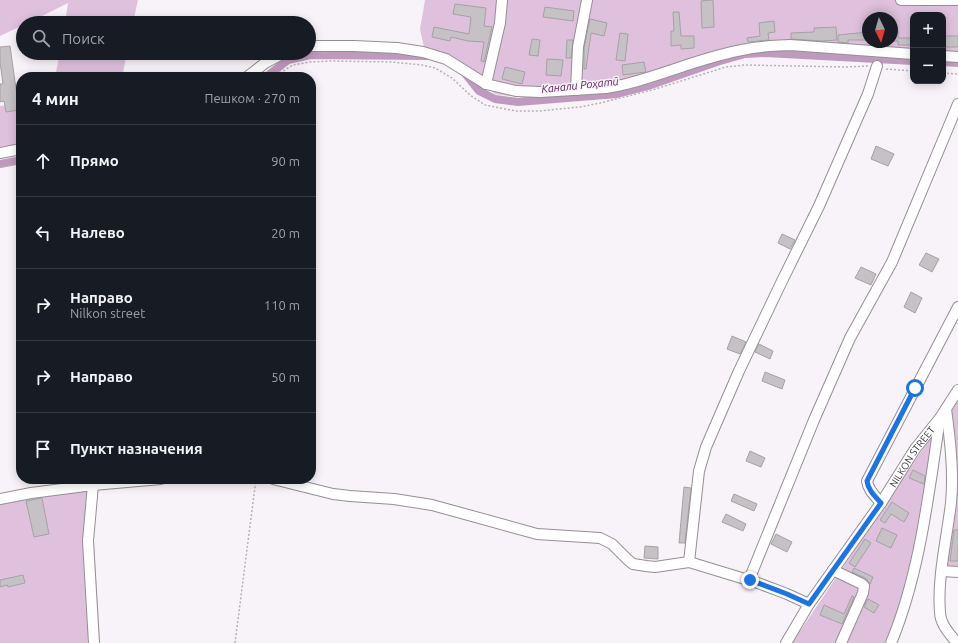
<!DOCTYPE html>
<html lang="ru">
<meta charset="utf-8">
<style>
body{margin:0;font-family:Ubuntu,sans-serif;background:#242831;color:#f1f3f6}
.controls{position:absolute;right:12px;top:12px;display:grid;overflow:hidden;border-radius:8px;box-shadow:0 2px 10px #0003}
.controls button{width:36px;height:36px;display:grid;place-items:center;padding:0;border:0;border-bottom:1px solid #363941;background:#171b24;color:#f1f3f6;font:20px sans-serif}
.compass{position:absolute;left:862px;top:12px;width:36px;height:36px;border-radius:50%;background:#171b24;box-shadow:0 2px 10px #0003;rotate:175deg}
.stop{position:absolute;width:12px;height:12px;margin:-9px;border:3px solid #1a73e8;border-radius:50%;background:#fff}
.stop.end{background:#1a73e8;border-color:#fff;box-shadow:0 1px 4px #0008}
.list{margin:0;padding:0;list-style:none}
h2{display:flex;justify-content:space-between;align-items:center;height:52px;margin:0;padding:0 16px;font-size:17px}
h2 small{font-size:13px;font-weight:400;color:#9ea1a6}
.list li{display:grid;grid-template-columns:26px 1fr auto;gap:12px;align-items:center;box-sizing:border-box;height:72px;padding:0 16px;border-top:1px solid #363941}
.list b{display:block;font-size:15px;white-space:nowrap}
.list p{margin:0;font-size:13px;white-space:nowrap;color:#9ea1a6}
.list em{font-size:13px;font-style:normal;color:#9ea1a6}
.icon{flex:none;width:22px;height:22px;fill:none;stroke:currentColor;stroke-width:2;stroke-linecap:round;stroke-linejoin:round}
.map{position:relative;flex:none;width:958px;height:643px;overflow:hidden}
.search{position:absolute;background:#171b24;box-shadow:0 2px 10px #0003;left:16px;top:16px;width:300px;height:44px;display:flex;align-items:center;gap:10px;box-sizing:border-box;padding:0 14px;border-radius:22px;color:#9ea1a6;font-size:15px}
.panel{position:absolute;background:#171b24;box-shadow:0 2px 10px #0003;left:16px;top:72px;width:300px;height:412px;border-radius:16px}
.map>svg:first-child{display:block}
</style>
<div class="map">
<svg width="958" height="643" viewBox="0 0 958 643">
<rect width="100%" height="100%" fill="#f8f3f8"/>
<g fill="#dfc1dd" fill-rule="evenodd">
<polygon points="0,0 138,0 133,23 65,23 68,3 28,23 23,23 23,25 0,36"/>
<path d="M425 0H958V59H943V15H913V57L793 49 747 51 574 94 527 98 495 94 486 86 425 52 420 29ZM868 18H892V42H868Z"/>
<polygon points="60,53 127,53 122,77 55,77"/>
<polygon points="21,103 21,144 0,147 0,106"/>
<polygon points="958,400 958,576 944,577 950,410"/>
<polygon points="937,428 935,479 891,643 792,643"/>
<polygon points="89,485 94,542 100,643 0,643 0,503"/>
</g>
<g fill="none" stroke-linecap="round" stroke-linejoin="round">
<g stroke="#c099be" stroke-width="8">
<polyline points="943,62 958,63"/>
<polyline points="464,72 479,91 495,99 518,102 617,94 648,86 720,61 745,54 766,53 913,61"/>
<polyline points="266,77 288,60 310,55 427,56"/>
<polyline points="0,164 21,160"/>
</g>
</g>
<g fill="#c6c1c5" stroke="#a5a1a5">
<polygon points="713,0 714,27 702,28 701,1"/>
<polygon points="455,4 486,8 484,26 492,27 484,62 481,61 484,42 468,41 451,37 450,41 432,37 434,27 469,34 471,17 453,14"/>
<polygon points="545,7 574,11 573,21 543,17"/>
<polygon points="673,12 679,12 681,36 694,36 694,48 681,49 681,45 671,46 671,31 674,31"/>
<polygon points="590,19 607,23 604,36 591,33 586,69 584,69 584,48"/>
<polygon points="774,21 775,32 768,33 769,40 748,42 747,38 760,36 759,23"/>
<polygon points="836,27 837,40 822,41 791,39 791,33 814,32 814,28"/>
<polygon points="892,30 898,30 898,38 910,38 911,45 898,45 898,41 892,41"/>
<polygon points="868,32 868,40 848,40 848,43 838,42 838,35"/>
<polygon points="620,33 628,34 625,61 616,60"/>
<polygon points="945,36 958,36 958,47 944,47"/>
<polygon points="532,39 540,40 538,56 529,55"/>
<polygon points="567,40 573,40 571,58 566,58"/>
<polygon points="10,46 19,110 6,112 4,101 0,102 0,84 3,84 0,62 0,47"/>
<polygon points="547,59 563,60 561,76 546,75"/>
<polygon points="644,62 646,72 623,75 622,65"/>
<polygon points="505,67 525,72 522,84 502,79"/>
<polygon points="876,146 894,154 888,166 871,159"/>
<polygon points="782,234 795,240 790,249 778,243"/>
<polygon points="926,253 939,259 932,272 919,265"/>
<polygon points="861,267 876,274 871,285 855,278"/>
<polygon points="911,292 922,298 915,313 904,307"/>
<polygon points="732,336 746,342 740,354 727,349"/>
<polygon points="759,344 773,351 770,359 755,352"/>
<polygon points="765,372 785,380 782,389 762,381"/>
<polygon points="750,451 765,458 761,467 746,461"/>
<polygon points="913,470 925,476 924,484 909,478"/>
<polygon points="684,487 691,488 685,543 679,543"/>
<polygon points="734,494 757,504 754,511 731,501"/>
<polygon points="42,498 49,534 34,537 26,501"/>
<polygon points="892,502 909,513 904,522 891,514 885,523 880,520"/>
<polygon points="726,514 746,524 743,531 722,522"/>
<polygon points="882,528 897,535 891,548 876,541"/>
<polygon points="954,530 958,530 958,561 950,561"/>
<polygon points="776,534 792,542 787,552 771,544"/>
<polygon points="865,539 871,543 855,567 849,563"/>
<polygon points="645,546 658,547 658,559 644,558"/>
<polygon points="854,568 873,577 870,584 865,578 852,572"/>
<polygon points="23,575 25,583 8,587 7,585 0,587 0,580"/>
<polygon points="852,596 854,597 842,624 820,615 824,605 844,614"/>
<polygon points="868,599 879,605 874,613 864,607"/>
</g>
<g fill="none" stroke-linecap="round" stroke-linejoin="round">
<g stroke="#948f93" stroke-width="12">
<g id="minor">
<polyline points="901,0 958,0"/>
<path d="M309 46H354L397 48 423 52 446 59 486 84 516 91 540 92 606 88 622 85C664 75 704 56 747 49 761 46 775 46 790 45L913 54"/>
<polyline points="943,56 958,57"/>
<polyline points="247,77 265,63 284,53"/>
<polyline points="486,84 500,23 502,0"/>
<polyline points="576,90 578,47 587,0"/>
<polyline points="0,153 21,149"/>
<path d="M946 409C950 439 954 472 951 503 947 537 937 579 940 612 940 624 950 634 957 643"/>
<polyline points="273,479 333,494 350,496 394,499 432,505 537,534 600,538 612,544 628,560 633,564 646,566 655,567 689,562 758,583 787,594 809,604"/>
<polyline points="93,485 161,479"/>
<polyline points="0,499 31,493 93,485 88,541 94,643"/>
<path d="M881 503C875 496 868 490 867 481L958 307"/>
<polyline points="689,562 699,471 706,447 739,371 782,281 819,206 868,94 877,66"/>
<polyline points="833,570 862,584 864,586 863,593 841,643"/>
<polyline points="942,571 958,572"/>
<polyline points="749,580 814,420 850,338 892,262 958,104"/>
<path id="s1" d="M786 643 809 604 881 503 915 449 940 418 958 390"/>
<path d="M891 643C920 574 929 491 940 418"/>
</g>
</g>
<g stroke="#b5b1b5" stroke-width="1.5" stroke-dasharray="2 2" stroke-linecap="butt">
<polyline points="886,69 913,71"/>
<polyline points="943,73 958,74"/>
<polyline points="273,77 293,65 310,62 330,61 392,62 422,65 435,68 452,78 470,95 485,105 516,111 539,111 580,107 600,103 652,90 726,67 745,65 847,67 868,66"/>
<polyline points="0,167 21,163"/>
<polyline points="235,643 256,479"/>
</g>
<use href="#minor" stroke="#fff" stroke-width="10"/>
</g>
<g fill="none" stroke-linecap="round" stroke-linejoin="round">
<path stroke="#1a73e8" stroke-width="5" d="M750 580 787 594 809 604 881 503C875 496 868 490 867 481L915 388"/>
</g>
<g text-anchor="middle" stroke-width="3" stroke-linejoin="round" paint-order="stroke">
<g font-size="10" fill="#3d3b3d" stroke="#f8f3f8">
<text dy="4" stroke="none"><textPath href="#s1" startOffset="225">NILKON STREET</textPath></text>
</g>
<g font-size="11" font-style="italic" fill="#582757" stroke="#f8f3f8">
<text transform="translate(580 85) rotate(-6)" y="4">Канали Роҳатӣ</text>
</g>
</g>
</svg>
<div class="controls">
<button>+</button>
<button>−</button>
</div>
<svg class="compass" viewBox="-18 -18 36 36"><path d="M0-13l5 13h-10z" fill="#e53935"/><path d="M0 13l5-13h-10z" fill="#9ea1a6"/></svg>
<div class="stop" style="left:915px;top:388px"></div>
<div class="stop end" style="left:750px;top:580px"></div>
<div class="search"><svg class="icon" aria-label="search" viewBox="0 0 24 24"><circle cx="10" cy="10" r="6"/><path d="M15 15l6 6"/></svg>Поиск</div>
<section class="panel">
<h2>4 мин<small>Пешком · 270 m</small></h2>
<ul class="list">
<li><svg class="icon" aria-label="ahead" viewBox="0 0 24 24"><path d="M12 20V5M6 11l6-6 6 6"/></svg><div><b>Прямо</b></div><em>90 m</em></li>
<li><svg class="icon" aria-label="left" viewBox="0 0 24 24"><path d="M17 20v-9H6M10 6l-5 5 5 5"/></svg><div><b>Налево</b></div><em>20 m</em></li>
<li><svg class="icon" aria-label="right" viewBox="0 0 24 24"><path d="M7 20v-9h11M14 6l5 5-5 5"/></svg><div><b>Направо</b><p>Nilkon street</p></div><em>110 m</em></li>
<li><svg class="icon" aria-label="right" viewBox="0 0 24 24"><path d="M7 20v-9h11M14 6l5 5-5 5"/></svg><div><b>Направо</b></div><em>50 m</em></li>
<li><svg class="icon" aria-label="arrive" viewBox="0 0 24 24"><path d="M6 21V4h12l-3 4 3 4H6"/></svg><div><b>Пункт назначения</b></div></li>
</ul>
</section>
</div>
